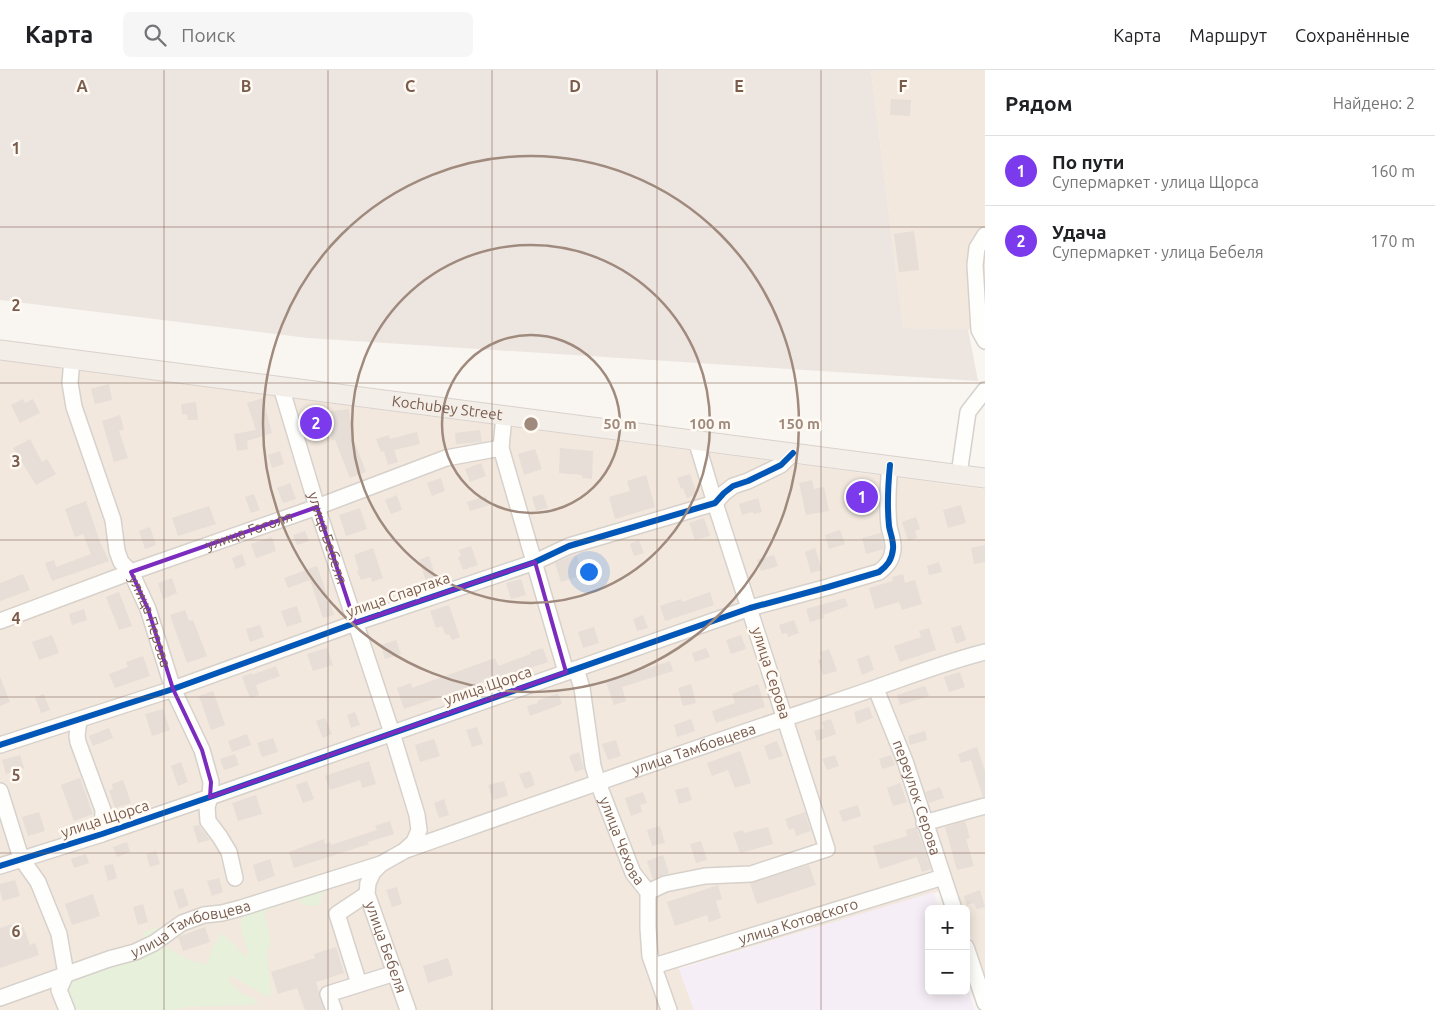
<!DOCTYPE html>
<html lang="ru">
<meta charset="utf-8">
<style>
body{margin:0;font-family:Ubuntu,sans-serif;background:#f6f6f6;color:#202124}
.controls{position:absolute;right:15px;bottom:15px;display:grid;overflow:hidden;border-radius:8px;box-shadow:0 2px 12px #0003}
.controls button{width:45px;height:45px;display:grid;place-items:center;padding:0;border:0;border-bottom:1px solid #e0e0e0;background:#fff;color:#202124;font:25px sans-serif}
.you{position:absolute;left:588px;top:501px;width:18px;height:18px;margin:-12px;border:4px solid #fff;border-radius:50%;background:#1a73e8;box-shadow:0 0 0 8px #1a73e833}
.badge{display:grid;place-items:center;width:32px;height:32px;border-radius:50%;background:#7c3aed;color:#fff;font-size:16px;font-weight:700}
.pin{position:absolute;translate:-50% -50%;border:2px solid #fff;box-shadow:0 1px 5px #0006}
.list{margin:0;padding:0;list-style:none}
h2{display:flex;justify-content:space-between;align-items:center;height:65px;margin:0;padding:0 20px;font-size:21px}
h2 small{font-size:16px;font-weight:400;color:#757577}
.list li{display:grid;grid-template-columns:32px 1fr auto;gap:15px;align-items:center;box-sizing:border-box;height:70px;padding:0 20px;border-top:1px solid #e0e0e0}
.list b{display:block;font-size:19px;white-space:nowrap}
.list p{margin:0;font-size:16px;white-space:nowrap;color:#757577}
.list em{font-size:16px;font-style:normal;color:#757577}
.icon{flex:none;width:28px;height:28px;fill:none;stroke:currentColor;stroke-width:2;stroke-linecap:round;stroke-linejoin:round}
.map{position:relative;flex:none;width:985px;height:940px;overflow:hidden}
header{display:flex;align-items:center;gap:30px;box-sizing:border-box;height:70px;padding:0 25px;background:#fff;border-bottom:1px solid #e0e0e0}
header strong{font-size:24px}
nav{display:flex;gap:28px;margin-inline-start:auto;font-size:18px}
.search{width:350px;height:45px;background:#f6f6f6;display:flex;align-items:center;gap:12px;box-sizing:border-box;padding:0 18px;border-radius:8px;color:#757577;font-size:19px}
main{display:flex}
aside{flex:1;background:#fff}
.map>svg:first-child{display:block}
</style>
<header>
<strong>Карта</strong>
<div class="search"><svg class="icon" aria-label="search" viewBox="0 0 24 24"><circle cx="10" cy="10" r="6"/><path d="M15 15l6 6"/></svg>Поиск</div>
<nav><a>Карта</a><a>Маршрут</a><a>Сохранённые</a></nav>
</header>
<main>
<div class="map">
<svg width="985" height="940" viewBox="0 0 985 940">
<rect width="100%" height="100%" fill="#f9f5f0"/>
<g fill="#f2e8de">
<polygon points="871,0 985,0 985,260 903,258"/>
<polygon points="0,290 985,419 985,911 966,853 966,839 962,839 954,817 679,898 694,940 0,940"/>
</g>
<polygon fill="#ede5e0" points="0,0 871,0 903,258 968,259 978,311 308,268 0,230"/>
<polygon fill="#f6eef6" points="934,822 939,839 929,839 929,921 966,921 966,915 975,940 694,940 679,899"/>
<path fill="#e7f0db" d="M316 808 324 818 320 835 310 836 301 833 299 828 264 842 271 870 267 882 271 925 269 927 231 906 228 910 243 925 255 929 258 934 248 935 189 937 171 940H73L65 919 71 908 107 894 114 896 120 894 121 890 142 871 143 863 157 857 171 865 166 876C178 885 192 893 208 894 210 882 213 872 223 864L233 873 246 888 248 880C242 868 240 858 241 844L306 809Z"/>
<g fill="#e6ded7">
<polygon points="891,29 911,30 910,46 890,45"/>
<polygon points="914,161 919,200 899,202 894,164"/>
<polygon points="109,314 112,330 95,334 91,319"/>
<polygon points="263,328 272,363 247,371 248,379 237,381 234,364 256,360 247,333"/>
<polygon points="23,329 25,333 33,329 40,343 20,353 11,335"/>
<polygon points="196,332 198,350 188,350 187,344 182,345 181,334"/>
<polygon points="349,339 353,368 366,402 350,408 335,370 332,370 330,357 312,359 309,342 324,341 324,342"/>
<polygon points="120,345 124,359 119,361 128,388 114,392 102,351"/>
<polygon points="480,360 482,372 456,374 455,363"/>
<polygon points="417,362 420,374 394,380 398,392 388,395 384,381 381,382 376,369 389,365 390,369"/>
<polygon points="30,369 42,392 47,389 56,404 36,415 13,378"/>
<polygon points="560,378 593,381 592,409 582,408 582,405 559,403"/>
<polygon points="535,379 542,399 524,405 518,384"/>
<polygon points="280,381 284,394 272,398 268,385"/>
<polygon points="481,393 486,406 470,412 465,399"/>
<polygon points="690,404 697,424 687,428 683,418 681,419 677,408"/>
<polygon points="646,405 655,437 615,449 609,427 630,421 627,411"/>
<polygon points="441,408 445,421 432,426 427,413"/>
<polygon points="812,410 814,419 824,417 829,441 806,445 799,413"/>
<polygon points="290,413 296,429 283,433 277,418"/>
<polygon points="874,420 875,432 851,434 850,422"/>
<polygon points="254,424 260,440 251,443 245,427"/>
<polygon points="543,424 548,438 536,441 532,427"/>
<polygon points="397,425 402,440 391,444 385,430"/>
<polygon points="486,426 489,435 470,441 467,432"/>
<polygon points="758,428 762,442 753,444 753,442 742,445 739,434"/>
<polygon points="86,431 100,472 109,491 52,511 45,493 54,490 56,497 91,484 83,464 75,467 65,439"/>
<polygon points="961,435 966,453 948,458 943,440"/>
<polygon points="209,436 216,454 178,466 172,448"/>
<polygon points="360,438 367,459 346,466 339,445"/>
<polygon points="916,447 920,459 915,461 917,468 908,471 902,452"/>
<polygon points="704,448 710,466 695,470 689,453"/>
<polygon points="150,457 156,475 145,479 139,461"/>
<polygon points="840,460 845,474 829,479 825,465"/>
<polygon points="305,461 309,471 297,475 293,465"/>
<polygon points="881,463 884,479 866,484 862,468"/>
<polygon points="272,467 276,481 256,488 251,474"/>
<polygon points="639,470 644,483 634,486 630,474"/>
<polygon points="985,475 985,492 974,494 971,478"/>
<polygon points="471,476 478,495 463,500 458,487 461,486 459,480"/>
<polygon points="373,478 383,508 372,512 371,507 361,510 357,501 359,500 354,485"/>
<polygon points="815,478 822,500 811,503 805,482"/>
<polygon points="242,484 246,495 236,499 232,488"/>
<polygon points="576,484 583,505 561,512 555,493"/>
<polygon points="774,485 778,496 761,501 757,490"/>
<polygon points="429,486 436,508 426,511 419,490"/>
<polygon points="939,492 942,502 929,505 927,496"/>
<polygon points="317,496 334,545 323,548 310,510 288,518 284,508"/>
<polygon points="23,504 30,520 0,531 0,513"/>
<polygon points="903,504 905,513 915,510 922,534 902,540 899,532 875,539 869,518 893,511 892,507"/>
<polygon points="172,508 177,523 163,529 158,513"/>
<polygon points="521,509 526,525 511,529 506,513"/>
<polygon points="119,522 132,556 119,560 106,527"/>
<polygon points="710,522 714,535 665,551 660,536 681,529 682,532"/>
<polygon points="845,528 848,536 823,545 824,548 810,552 806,539"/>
<polygon points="449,535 460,567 452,570 449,564 446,565 442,556 436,558 430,541"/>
<polygon points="297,536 302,552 287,557 281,541"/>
<polygon points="84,539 87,550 72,555 69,544"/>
<polygon points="185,540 189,551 193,550 207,586 187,593 170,545"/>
<polygon points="643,545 648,558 637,561 633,549"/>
<polygon points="794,550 799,563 788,567 787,563 782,564 779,555"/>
<polygon points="260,555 264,567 250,572 246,559"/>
<polygon points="961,555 966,570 956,574 951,558"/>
<polygon points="594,557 599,573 583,578 578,562"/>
<polygon points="929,558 936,580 900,592 894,576 921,567 919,561"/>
<polygon points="52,565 59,583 39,590 32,572"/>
<polygon points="741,565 746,579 731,584 726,570"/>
<polygon points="396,570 401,584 385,589 381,575"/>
<polygon points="327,578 333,595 313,601 307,584"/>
<polygon points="543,578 548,592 512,604 512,602 404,639 397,618 411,613 412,618 495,588 498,596 531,584 530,582"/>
<polygon points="706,578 710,587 695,592 692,583"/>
<polygon points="829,579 837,601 823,605 818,590 822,589 820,582"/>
<polygon points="869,585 874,600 862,605 857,589"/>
<polygon points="143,586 150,606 115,618 109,604 128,597 126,592"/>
<polygon points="670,591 673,601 622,617 626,631 614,635 606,612"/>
<polygon points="276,596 280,606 256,615 259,625 250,628 242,607 252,603 252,605"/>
<polygon points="960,602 965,617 949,622 944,607"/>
<polygon points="0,607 10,632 0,636"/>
<polygon points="691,614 696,633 683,636 678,618"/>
<polygon points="758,614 765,637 716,653 712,641 735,633 732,624"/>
<polygon points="925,616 929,626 900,635 897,625"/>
<polygon points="213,621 225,655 211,660 199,626"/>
<polygon points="558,623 562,634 530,646 527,636 538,633 537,631"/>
<polygon points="44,624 50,640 41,643 35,627"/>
<polygon points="869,637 873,648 857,654 854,642"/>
<polygon points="163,639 170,660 152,666 145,644"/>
<polygon points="355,642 360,655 351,658 347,645"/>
<polygon points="325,648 332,664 323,668 316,651"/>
<polygon points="691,649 695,661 677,667 674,655"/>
<polygon points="831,649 836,664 817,671 814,661 824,658 821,652"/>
<polygon points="477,657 483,674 472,677 466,660"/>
<polygon points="109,658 113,668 93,676 89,666"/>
<polygon points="925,661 927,670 910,675 908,666"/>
<polygon points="247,664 251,675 232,682 228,671"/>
<polygon points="273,668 278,682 262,687 257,673"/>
<polygon points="434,669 440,686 420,692 415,675"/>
<polygon points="616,670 621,686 608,690 602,674"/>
<polygon points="777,671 783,686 769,690 764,676"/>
<polygon points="977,677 985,701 985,727 983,727 971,690 961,693 958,684"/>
<polygon points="740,681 751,713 735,718 728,700 712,706 707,693"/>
<polygon points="579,682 584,699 575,702 569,686"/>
<polygon points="235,684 239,695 224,700 220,689"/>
<polygon points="20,685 24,698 6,704 2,690"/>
<polygon points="835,685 839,696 827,700 822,689"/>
<polygon points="891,685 895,695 882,699 879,689"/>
<polygon points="369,691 376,714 362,718 360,710 330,720 325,706"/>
<polygon points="181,692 188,712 178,716 171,696"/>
<polygon points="530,701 535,715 525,719 519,704"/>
<polygon points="80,708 93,744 74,751 61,715"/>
<polygon points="123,710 131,733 115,738 109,720 113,719 112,714"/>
<polygon points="307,711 314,729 303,733 296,715"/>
<polygon points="504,711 508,726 493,730 488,715"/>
<polygon points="900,713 907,732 893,736 887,718"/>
<polygon points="688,717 692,730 679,734 675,720"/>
<polygon points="940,717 944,728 929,733 925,722"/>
<polygon points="643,722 647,733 640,735 642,742 631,746 625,728"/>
<polygon points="256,725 262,744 238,751 232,733"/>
<polygon points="444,729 449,745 439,748 434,733"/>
<polygon points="858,735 861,746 843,752 839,741"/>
<polygon points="39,742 45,761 28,766 22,747"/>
<polygon points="805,742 811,761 796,766 794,758 789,760 785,749"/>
<polygon points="390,751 394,764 368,772 369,774 294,798 289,782 324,769 325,774 330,772 331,775 377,760 375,756"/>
<polygon points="965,751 970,768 966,769 974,796 957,800 945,757"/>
<polygon points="200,755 200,757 210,770 198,773 193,756"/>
<polygon points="660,756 665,773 652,776 647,760"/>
<polygon points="768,757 773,774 740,783 733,763 743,760 744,763"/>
<polygon points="916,757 931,799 922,802 917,787 880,799 873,776 907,766 906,760"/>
<polygon points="701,771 707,790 696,793 690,774"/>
<polygon points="127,772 130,782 117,787 113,777"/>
<polygon points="156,781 160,794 150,797 146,784"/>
<polygon points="86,784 89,793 74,798 71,789"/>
<polygon points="663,785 669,803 653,809 647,791"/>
<polygon points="270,789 275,806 258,812 253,795"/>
<polygon points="113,794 117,808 108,811 104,796"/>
<polygon points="809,795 816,815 757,834 750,813"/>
<polygon points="219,808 223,822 212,826 207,811"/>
<polygon points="15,810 20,826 3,831 0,821 0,814"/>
<polygon points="718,815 722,829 716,831 721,848 709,852 707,845 675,856 667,832"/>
<polygon points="397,817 402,834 392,837 386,820"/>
<polygon points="183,818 189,835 179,839 173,821"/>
<polygon points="980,820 985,837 977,839 974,833 967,835 964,826"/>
<polygon points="93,824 100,846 72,855 65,834"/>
<polygon points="143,834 148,852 138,855 133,837"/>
<polygon points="21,851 30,875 35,873 39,885 0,898 0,858"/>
<polygon points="205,857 210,872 183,881 178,867"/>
<polygon points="336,877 344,903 316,912 324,940 305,940 297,918 278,924 271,902 315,888 314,884"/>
<polygon points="448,888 453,905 428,913 423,896"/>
</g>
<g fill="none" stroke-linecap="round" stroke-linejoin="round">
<g stroke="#d7d1cb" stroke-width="18">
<g id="minor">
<polyline points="985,165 977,178 975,195 979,260 985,271"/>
<path id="s1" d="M72 289 70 313 74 337 113 450 117 481 121 492 131 502 148 539 173 619 202 680 211 712 210 727 207 737 208 751 220 767 229 782 235 808"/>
<path id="s2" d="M281 317 317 437 392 663 417 745 419 760 414 772 404 781 381 794 373 802 368 813 367 824 408 940"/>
<polyline points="504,346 501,378 566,602"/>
<polyline points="959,404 968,342 985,320"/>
<path id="s3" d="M0 551 131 502 317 437 446 388 501 378"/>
<path id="s4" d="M576 599 582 618 593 696 598 713 633 803 648 822V858L650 886 669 940"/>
<path id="s5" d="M876 619 905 691 954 839"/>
<polyline points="79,650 77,666 78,672 103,740 102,764"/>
<polyline points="0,675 173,619 355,553 535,492 569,476 715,433 724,423 733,416 748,411 781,395 793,383"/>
<polyline points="0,721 21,788 38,812 59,864 66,904 59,920 67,940"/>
<polyline points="924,753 985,736"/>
<path id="s6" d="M406 780C548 730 691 679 834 632 884 616 934 595 985 582"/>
<path d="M0 796 102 764 210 727 750 538 828 517 879 502C887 496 892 490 893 479 894 471 890 463 889 456 887 436 888 415 890 395"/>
<polyline points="648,822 665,814 705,806 751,804 827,779 715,433 696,370"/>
<polyline points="966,877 985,933"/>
<path id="s7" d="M654 896 943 807"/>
<polyline points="359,914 337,844 367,824"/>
<path id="s8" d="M0 928 109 889 135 882 154 873 182 853 204 845 222 843 241 838 381 794"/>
<polyline points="334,940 328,924 395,903"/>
</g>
</g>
<g stroke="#dad1cc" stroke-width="21">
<g id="major">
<path id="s9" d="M0 280 985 408"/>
</g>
</g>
<use href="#minor" stroke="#fefefd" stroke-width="15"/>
<use href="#major" stroke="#f3eee8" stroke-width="19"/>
<g stroke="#fffaf3" stroke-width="9">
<g id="cycleway">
<polyline points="0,675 173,619 355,553 535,492 569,476 715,433 724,423 733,416 748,411 781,395 793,383"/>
<path d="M0 796 102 764 210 727 750 538 828 517 879 502C887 496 892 490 893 479 894 471 890 463 889 456 887 436 888 415 890 395"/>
</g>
</g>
<use href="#cycleway" stroke="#0057b8" stroke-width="6"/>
</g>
<path fill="none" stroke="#7b2cbf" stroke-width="4" stroke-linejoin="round" d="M317 437 355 553 535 492 566 602 210 727 211 712 202 680 173 619 148 539 131 502Z"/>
<path fill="none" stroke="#7a5c4d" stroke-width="1" stroke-opacity="0.55" d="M164 0V940M328 0V940M492 0V940M657 0V940M821 0V940M0 157H985M0 313H985M0 470H985M0 627H985M0 783H985"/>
<g fill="none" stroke="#9f8a7d" stroke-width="2.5">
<circle cx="531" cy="354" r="89"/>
<circle cx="531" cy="354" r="179"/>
<circle cx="531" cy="354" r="268"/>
</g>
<g text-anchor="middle" stroke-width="5" stroke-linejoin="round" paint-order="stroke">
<g font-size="15" fill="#7a5c4d" stroke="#fffaf3">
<text dy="5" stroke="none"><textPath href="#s9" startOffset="451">Kochubey Street</textPath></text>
<text dy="5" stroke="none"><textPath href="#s3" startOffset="265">улица Гоголя</textPath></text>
<text dy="5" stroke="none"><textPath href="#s2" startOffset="158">улица Бебеля</textPath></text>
<text transform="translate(398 525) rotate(-19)" y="5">улица Спартака</text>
<text dy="5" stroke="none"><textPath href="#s1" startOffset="278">улица Перова</textPath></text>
<text transform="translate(771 603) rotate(72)" y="5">улица Серова</text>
<text transform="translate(488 616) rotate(-19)" y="5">улица Щорса</text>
<text dy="5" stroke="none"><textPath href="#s6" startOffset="305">улица Тамбовцева</textPath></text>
<text dy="5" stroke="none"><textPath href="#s5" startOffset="116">переулок Серова</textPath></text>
<text transform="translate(105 749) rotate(-18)" y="5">улица Щорса</text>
<text dy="5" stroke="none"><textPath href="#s4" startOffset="179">улица Чехова</textPath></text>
<text dy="5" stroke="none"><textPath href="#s7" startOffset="151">улица Котовского</textPath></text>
<text dy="5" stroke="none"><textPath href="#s8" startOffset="204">улица Тамбовцева</textPath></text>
<text dy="5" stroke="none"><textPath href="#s2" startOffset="608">улица Бебеля</textPath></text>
</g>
</g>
<g font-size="16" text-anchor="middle" font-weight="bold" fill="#7a5c4d" stroke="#fffaf3" stroke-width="5" stroke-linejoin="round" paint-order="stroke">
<text x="82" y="22">A</text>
<text x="246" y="22">B</text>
<text x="410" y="22">C</text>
<text x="575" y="22">D</text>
<text x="739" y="22">E</text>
<text x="903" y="22">F</text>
<text x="16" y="84">1</text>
<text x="16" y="241">2</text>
<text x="16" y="397">3</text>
<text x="16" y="554">4</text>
<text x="16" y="711">5</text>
<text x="16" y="867">6</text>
</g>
<circle cx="531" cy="354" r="8" fill="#9f8a7d" stroke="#fffaf3" stroke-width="2.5"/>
<g font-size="15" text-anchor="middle" font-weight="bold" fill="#9f8a7d" stroke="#fffaf3" stroke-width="5" stroke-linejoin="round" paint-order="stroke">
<text x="620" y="359">50 m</text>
<text x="710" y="359">100 m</text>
<text x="799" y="359">150 m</text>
</g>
</svg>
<div class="controls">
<button>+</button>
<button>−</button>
</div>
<div class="you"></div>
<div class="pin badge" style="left:862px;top:427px">1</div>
<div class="pin badge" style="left:316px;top:353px">2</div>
</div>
<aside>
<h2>Рядом<small>Найдено: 2</small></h2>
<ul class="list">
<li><span class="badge">1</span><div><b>По пути</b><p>Супермаркет · улица Щорса</p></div><em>160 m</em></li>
<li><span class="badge">2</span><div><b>Удача</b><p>Супермаркет · улица Бебеля</p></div><em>170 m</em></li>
</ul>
</aside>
</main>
